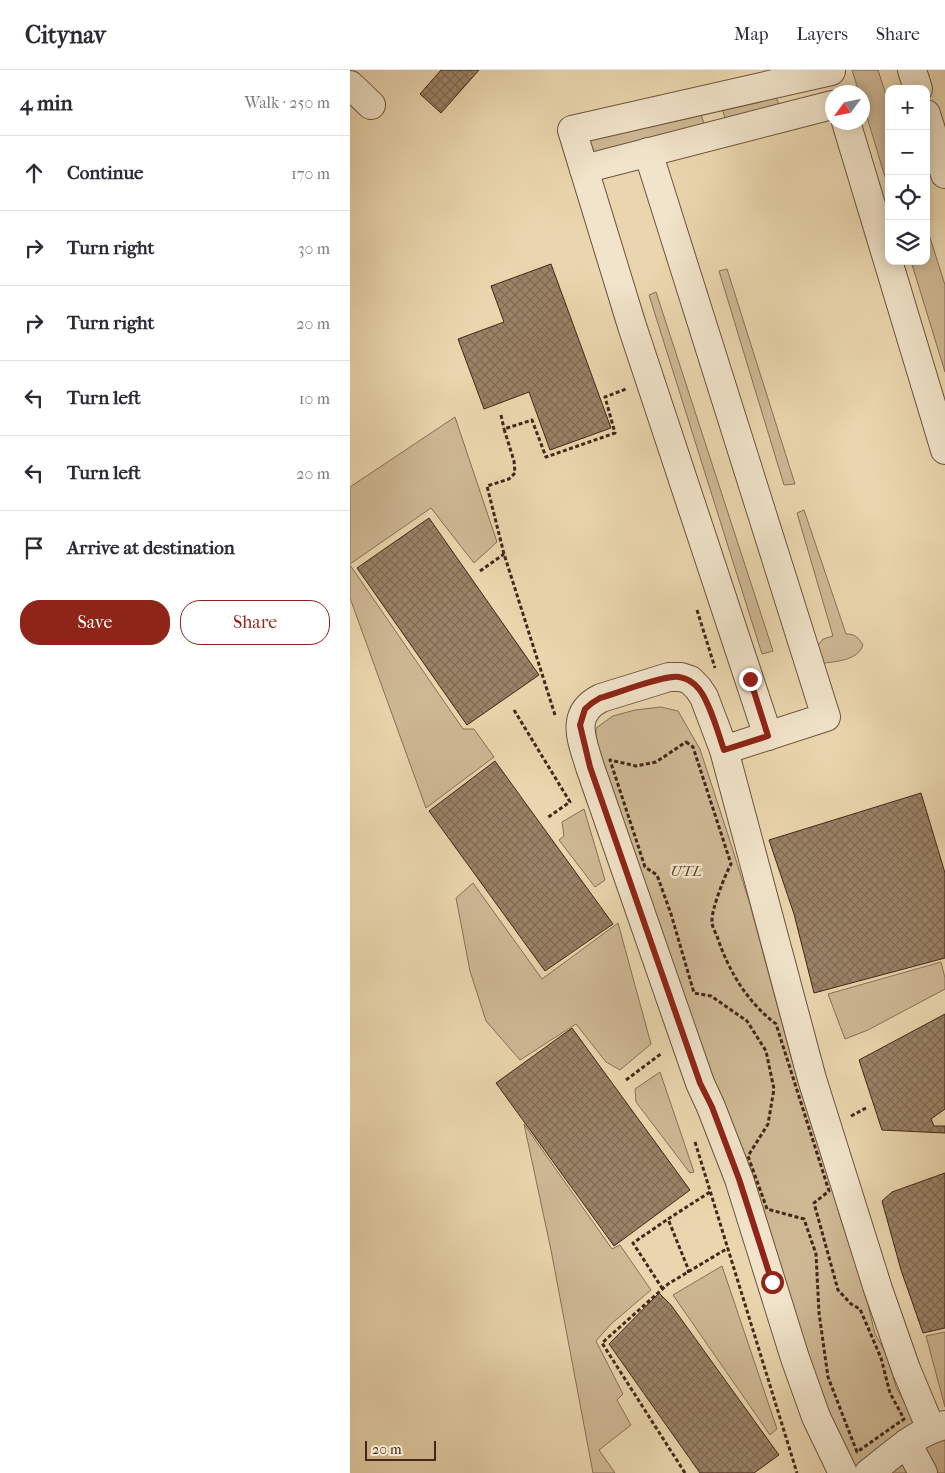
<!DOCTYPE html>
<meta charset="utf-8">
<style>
body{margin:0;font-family:"IM FELL French Canon",serif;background:#f7f7f7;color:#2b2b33}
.controls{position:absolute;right:15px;top:15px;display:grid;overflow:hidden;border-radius:10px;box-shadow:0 2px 12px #0003}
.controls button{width:45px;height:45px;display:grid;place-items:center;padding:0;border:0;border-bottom:1px solid #e1e1e2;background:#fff;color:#2b2b33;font:25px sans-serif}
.compass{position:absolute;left:475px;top:15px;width:45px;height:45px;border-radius:50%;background:#fff;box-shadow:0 2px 12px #0003;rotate:237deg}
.scale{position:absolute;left:15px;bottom:12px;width:71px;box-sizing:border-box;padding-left:5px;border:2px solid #432718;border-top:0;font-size:14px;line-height:18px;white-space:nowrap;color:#432718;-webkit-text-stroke:4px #f1e4ca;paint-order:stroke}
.stop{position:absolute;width:15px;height:15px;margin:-11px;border:4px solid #8f2418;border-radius:50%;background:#fff}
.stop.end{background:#8f2418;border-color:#fff;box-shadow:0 1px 5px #0008}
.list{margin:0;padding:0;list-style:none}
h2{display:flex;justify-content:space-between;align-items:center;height:65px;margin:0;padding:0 20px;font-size:21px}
h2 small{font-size:16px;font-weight:400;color:#7c7c81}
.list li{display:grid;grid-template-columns:32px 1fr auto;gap:15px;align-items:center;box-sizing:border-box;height:75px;padding:0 20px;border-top:1px solid #e1e1e2}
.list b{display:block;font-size:19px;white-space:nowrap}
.list em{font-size:16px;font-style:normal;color:#7c7c81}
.actions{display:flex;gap:10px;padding:15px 20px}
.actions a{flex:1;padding:11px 0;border:1px solid #8f2418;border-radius:20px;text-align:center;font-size:18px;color:#8f2418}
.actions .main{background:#8f2418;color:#fff}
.icon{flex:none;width:28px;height:28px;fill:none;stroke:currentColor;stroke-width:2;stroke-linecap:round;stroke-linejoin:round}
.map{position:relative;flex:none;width:595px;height:1403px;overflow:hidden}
header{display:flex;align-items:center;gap:30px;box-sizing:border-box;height:70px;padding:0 25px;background:#fff;border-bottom:1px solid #e1e1e2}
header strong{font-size:24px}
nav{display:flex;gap:28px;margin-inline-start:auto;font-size:18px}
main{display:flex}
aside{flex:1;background:#fff}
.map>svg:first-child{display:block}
</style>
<header>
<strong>Citynav</strong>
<nav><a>Map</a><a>Layers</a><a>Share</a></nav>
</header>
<main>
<aside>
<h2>4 min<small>Walk · 250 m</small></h2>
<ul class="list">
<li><svg class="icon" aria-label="ahead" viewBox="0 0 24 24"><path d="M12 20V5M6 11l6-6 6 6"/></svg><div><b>Continue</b></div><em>170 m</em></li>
<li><svg class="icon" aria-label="right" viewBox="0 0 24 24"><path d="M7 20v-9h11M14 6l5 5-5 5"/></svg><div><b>Turn right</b></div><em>30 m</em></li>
<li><svg class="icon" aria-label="right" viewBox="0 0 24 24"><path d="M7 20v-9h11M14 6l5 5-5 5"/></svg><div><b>Turn right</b></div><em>20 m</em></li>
<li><svg class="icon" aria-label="left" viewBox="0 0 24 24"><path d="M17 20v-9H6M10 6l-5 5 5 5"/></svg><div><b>Turn left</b></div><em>10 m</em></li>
<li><svg class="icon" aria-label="left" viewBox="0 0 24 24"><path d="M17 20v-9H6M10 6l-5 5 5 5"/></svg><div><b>Turn left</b></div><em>20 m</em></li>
<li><svg class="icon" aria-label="arrive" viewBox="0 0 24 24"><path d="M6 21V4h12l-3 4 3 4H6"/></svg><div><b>Arrive at destination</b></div></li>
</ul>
<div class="actions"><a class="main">Save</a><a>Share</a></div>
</aside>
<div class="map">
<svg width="595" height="1403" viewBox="0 0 595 1403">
<defs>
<pattern id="building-cross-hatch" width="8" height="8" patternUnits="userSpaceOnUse" patternTransform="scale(1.25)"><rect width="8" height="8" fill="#9a8266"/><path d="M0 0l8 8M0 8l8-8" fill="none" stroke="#7f6a53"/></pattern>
</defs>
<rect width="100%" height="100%" fill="#ead6ae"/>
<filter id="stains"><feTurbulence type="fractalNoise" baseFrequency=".004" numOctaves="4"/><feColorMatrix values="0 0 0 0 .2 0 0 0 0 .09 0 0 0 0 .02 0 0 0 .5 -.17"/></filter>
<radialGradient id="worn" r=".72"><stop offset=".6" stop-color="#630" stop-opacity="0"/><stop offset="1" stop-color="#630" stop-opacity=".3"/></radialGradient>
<g fill="#ceb894" stroke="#887056">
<polygon points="502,0 528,0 539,34 539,120 513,34 512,22 509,22"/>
<polygon points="424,22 431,40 376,51 371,35"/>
<polygon points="349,38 356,60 236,90 228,65"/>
<polygon points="576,155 595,215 595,302 561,191 576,191"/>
<polygon points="377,199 445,414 434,415 369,201"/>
<polygon points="306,222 423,581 412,584 299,225"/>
<polygon points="105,347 147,472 124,493 81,438 0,494 0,417"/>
<path d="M454 440 496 564C505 564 508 567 513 575 507 592 484 591 469 594L466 578 473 569 483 566 447 443Z"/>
<polygon points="0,495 113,659 124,659 144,687 76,738 0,528"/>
<polygon points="311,637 328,641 350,679 379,768 399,831 440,983 485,1123 489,1144 514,1218 525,1264 537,1285 546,1317 565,1350 562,1356 541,1368 500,1403 497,1403 383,1069 246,682 246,658 263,646 285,640"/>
<polygon points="234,739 255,810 245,817 209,770 214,766 212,752"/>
<polygon points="123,813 192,909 268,853 301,974 270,1000 256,992 226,954 170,990 136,951 120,901 106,828"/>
<polygon points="591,892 595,908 595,919 518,960 495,969 478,924"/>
<polygon points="310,1002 344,1102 340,1103 286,1032 285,1019"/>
<polygon points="174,1054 262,1179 270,1175 301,1220 261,1254 246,1271 273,1324 267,1330 281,1355 249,1380 265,1403 243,1403 201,1180"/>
<polygon points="372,1196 427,1359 420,1365 323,1225"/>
<polygon points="595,1262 595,1337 576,1266"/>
<polygon points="595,1361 595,1403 532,1403"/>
</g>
<g fill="url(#building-cross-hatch)" stroke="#432718">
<polygon points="91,0 129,0 91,43 70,24"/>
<polygon points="201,194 261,358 200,380 179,322 134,339 108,269 154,252 141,216"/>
<polygon points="79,448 189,605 117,655 7,498"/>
<polygon points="145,691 263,854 195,901 79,741"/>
<polygon points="571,723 595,803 595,888 464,923 444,844 419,770"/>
<polygon points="595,944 595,1039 581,1049 584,1056 595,1056 595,1063 532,1060 509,990"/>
<polygon points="222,958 340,1120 264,1176 146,1013"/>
<polygon points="595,1103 595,1258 573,1263 551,1200 532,1131 542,1122"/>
<polygon points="309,1223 321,1235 429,1385 404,1403 350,1403 259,1274"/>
</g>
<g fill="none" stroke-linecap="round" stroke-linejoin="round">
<g stroke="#6d533e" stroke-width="30">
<g id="minor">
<polyline points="562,0 568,19"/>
<polyline points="0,15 21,35"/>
<polyline points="576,44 595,104"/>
<polyline points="496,52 595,380"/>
<polyline points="298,82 476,647 374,680"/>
<polyline points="234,99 482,35"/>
<polyline points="418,666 282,256 222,60 481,1"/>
<polyline points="557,1373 573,1403"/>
<path d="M493 1403 466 1347 445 1288 389 1109 361 1037 350 1013 240 697C232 670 219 644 251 628L319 607H331L340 610 348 618 354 627 374 680 462 1009 528 1219 556 1299 581 1359"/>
<path d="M519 1403C543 1385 565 1362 595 1355"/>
</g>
</g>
<g stroke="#432718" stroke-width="3" stroke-dasharray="4 2.5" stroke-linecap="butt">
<polyline points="151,345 154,359"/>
<polyline points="130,501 154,484"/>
<polyline points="347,540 365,598"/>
<polyline points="164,640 220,732 197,748"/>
<polyline points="205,645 154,484 137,416 159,409 165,403 164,391 154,359 182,350 196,387 265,363 255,327 276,319"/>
<path d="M336 672 343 677 381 794C375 805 361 840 362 852 362 856 365 862 367 866 378 900 397 932 426 954L479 1121 464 1133 488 1220 501 1234 510 1239 531 1288 540 1323 554 1349 507 1382 478 1307 469 1243 466 1184 454 1149 417 1139 398 1086 418 1054 424 1019 416 981 397 951 361 926 344 923 321 844 307 805 295 797 260 690 286 696 306 692Z"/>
<polyline points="276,1010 312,983"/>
<polyline points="501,1046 518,1037"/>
<polyline points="345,1072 447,1403"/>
<polyline points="337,1202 339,1201 318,1149 360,1122"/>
<polyline points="313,1218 312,1218 283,1173 318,1149"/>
<polyline points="335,1403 252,1273 318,1214 378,1178"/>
</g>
<use href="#minor" stroke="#f1e4ca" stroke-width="28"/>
</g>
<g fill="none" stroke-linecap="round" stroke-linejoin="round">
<path stroke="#8f2418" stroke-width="6" d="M400 609 418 666 374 680C368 663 360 633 349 619 344 613 337 608 329 607 313 605 268 623 250 628L242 633 235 639 230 655 240 697 350 1013 362 1037 389 1109 422 1212"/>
</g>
<g text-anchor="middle" stroke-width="4.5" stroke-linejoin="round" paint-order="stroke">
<g font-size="15" font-style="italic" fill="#5f4431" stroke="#f1e4ca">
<text x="336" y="806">UTL</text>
</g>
</g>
<rect width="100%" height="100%" filter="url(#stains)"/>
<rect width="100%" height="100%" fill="url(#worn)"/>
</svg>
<div class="controls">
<button>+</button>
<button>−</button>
<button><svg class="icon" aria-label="locate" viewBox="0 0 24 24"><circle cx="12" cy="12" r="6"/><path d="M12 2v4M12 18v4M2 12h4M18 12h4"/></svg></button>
<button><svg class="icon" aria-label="layers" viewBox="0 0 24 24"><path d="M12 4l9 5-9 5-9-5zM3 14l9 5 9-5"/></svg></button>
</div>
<svg class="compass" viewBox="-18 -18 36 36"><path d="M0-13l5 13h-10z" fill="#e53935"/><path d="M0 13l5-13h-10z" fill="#7c7c81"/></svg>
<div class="scale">20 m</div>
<div class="stop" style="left:422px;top:1212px"></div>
<div class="stop end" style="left:400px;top:609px"></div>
</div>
</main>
